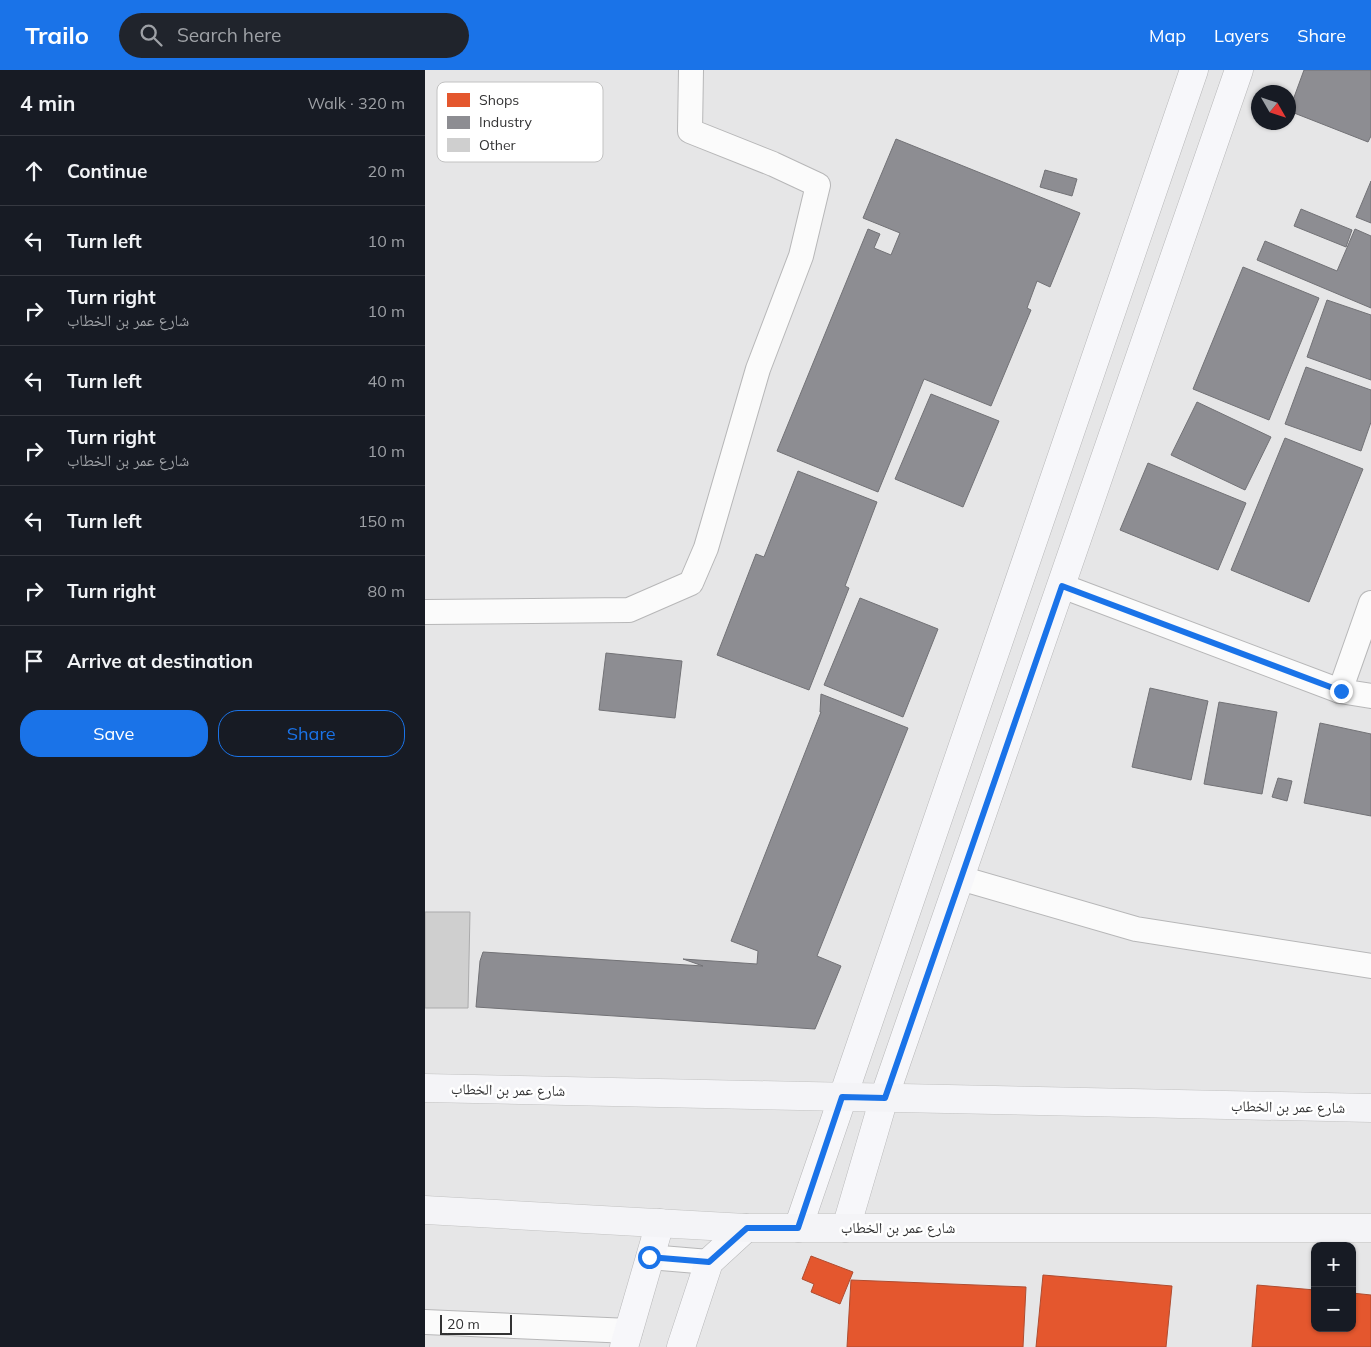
<!DOCTYPE html>
<meta charset="utf-8">
<style>
body{margin:0;font-family:Mulish,"Noto Naskh Arabic",sans-serif;background:#20242c;color:#f1f3f6}
.controls{position:absolute;right:15px;bottom:15px;display:grid;overflow:hidden;border-radius:10px;box-shadow:0 1px 4px #0004}
.controls button{width:45px;height:45px;display:grid;place-items:center;padding:0;border:0;border-bottom:1px solid #363941;background:#171b24;color:#f1f3f6;font:25px sans-serif}
.compass{position:absolute;left:826px;top:15px;width:45px;height:45px;border-radius:50%;background:#171b24;box-shadow:0 1px 4px #0004;rotate:129deg}
.scale{position:absolute;left:15px;bottom:12px;width:72px;box-sizing:border-box;padding-left:5px;border:2px solid #323233;border-top:0;font-size:14px;line-height:18px;white-space:nowrap;color:#323233;-webkit-text-stroke:4px #fff;paint-order:stroke}
.stop{position:absolute;width:15px;height:15px;margin:-11px;border:4px solid #1a73e8;border-radius:50%;background:#fff}
.stop.end{background:#1a73e8;border-color:#fff;box-shadow:0 1px 5px #0008}
.list{margin:0;padding:0;list-style:none}
h2{display:flex;justify-content:space-between;align-items:center;height:65px;margin:0;padding:0 20px;font-size:21px}
h2 small{font-size:16px;font-weight:400;color:#9ea1a6}
.list li{display:grid;grid-template-columns:32px 1fr auto;gap:15px;align-items:center;box-sizing:border-box;height:70px;padding:0 20px;border-top:1px solid #363941}
.list b{display:block;font-size:19px;white-space:nowrap}
.list p{margin:0;font-size:16px;white-space:nowrap;color:#9ea1a6}
.list em{font-size:16px;font-style:normal;color:#9ea1a6}
.actions{display:flex;gap:10px;padding:15px 20px}
.actions a{flex:1;padding:11px 0;border:1px solid #1a73e8;border-radius:20px;text-align:center;font-size:18px;color:#1a73e8}
.actions .main{background:#1a73e8;color:#fff}
.icon{flex:none;width:28px;height:28px;fill:none;stroke:currentColor;stroke-width:2;stroke-linecap:round;stroke-linejoin:round}
.map{position:relative;flex:none;width:946px;height:1277px;overflow:hidden}
header{display:flex;align-items:center;gap:30px;box-sizing:border-box;height:70px;padding:0 25px;background:#1a73e8;color:#fff}
header strong{font-size:24px}
nav{display:flex;gap:28px;margin-inline-start:auto;font-size:18px}
.search{width:350px;height:45px;background:#20242c;display:flex;align-items:center;gap:12px;box-sizing:border-box;padding:0 18px;border-radius:28px;color:#9ea1a6;font-size:19px}
main{display:flex}
aside{flex:1;background:#171b24}
.map>svg:first-child{display:block}
</style>
<header>
<strong>Trailo</strong>
<div class="search"><svg class="icon" aria-label="search" viewBox="0 0 24 24"><circle cx="10" cy="10" r="6"/><path d="M15 15l6 6"/></svg>Search here</div>
<nav><a>Map</a><a>Layers</a><a>Share</a></nav>
</header>
<main>
<aside>
<h2>4 min<small>Walk · 320 m</small></h2>
<ul class="list">
<li><svg class="icon" aria-label="ahead" viewBox="0 0 24 24"><path d="M12 20V5M6 11l6-6 6 6"/></svg><div><b>Continue</b></div><em>20 m</em></li>
<li><svg class="icon" aria-label="left" viewBox="0 0 24 24"><path d="M17 20v-9H6M10 6l-5 5 5 5"/></svg><div><b>Turn left</b></div><em>10 m</em></li>
<li><svg class="icon" aria-label="right" viewBox="0 0 24 24"><path d="M7 20v-9h11M14 6l5 5-5 5"/></svg><div><b>Turn right</b><p>شارع عمر بن الخطاب</p></div><em>10 m</em></li>
<li><svg class="icon" aria-label="left" viewBox="0 0 24 24"><path d="M17 20v-9H6M10 6l-5 5 5 5"/></svg><div><b>Turn left</b></div><em>40 m</em></li>
<li><svg class="icon" aria-label="right" viewBox="0 0 24 24"><path d="M7 20v-9h11M14 6l5 5-5 5"/></svg><div><b>Turn right</b><p>شارع عمر بن الخطاب</p></div><em>10 m</em></li>
<li><svg class="icon" aria-label="left" viewBox="0 0 24 24"><path d="M17 20v-9H6M10 6l-5 5 5 5"/></svg><div><b>Turn left</b></div><em>150 m</em></li>
<li><svg class="icon" aria-label="right" viewBox="0 0 24 24"><path d="M7 20v-9h11M14 6l5 5-5 5"/></svg><div><b>Turn right</b></div><em>80 m</em></li>
<li><svg class="icon" aria-label="arrive" viewBox="0 0 24 24"><path d="M6 21V4h12l-3 4 3 4H6"/></svg><div><b>Arrive at destination</b></div></li>
</ul>
<div class="actions"><a class="main">Save</a><a>Share</a></div>
</aside>
<div class="map">
<svg width="946" height="1277" viewBox="0 0 946 1277">
<rect width="100%" height="100%" fill="#e6e6e7"/>
<g fill="#e4572e" stroke="#af4c30">
<polygon points="386,1186 428,1202 415,1234 386,1222 389,1214 377,1209"/>
<polygon points="618,1205 747,1216 741,1277 611,1277"/>
<polygon points="426,1210 601,1217 598,1277 422,1277"/>
<polygon points="832,1215 890,1220 890,1258 927,1258 927,1223 946,1225 946,1277 827,1277"/>
</g>
<g fill="#8d8d92" stroke="#727276">
<polygon points="879,0 946,0 946,66 943,72 864,41"/>
<polygon points="471,69 655,143 625,217 612,211 602,238 606,240 566,336 499,309 453,422 352,381 443,159 455,164 449,178 466,185 475,163 438,148"/>
<polygon points="620,100 652,109 647,126 615,117"/>
<polygon points="946,111 946,153 931,147"/>
<polygon points="876,139 927,160 921,177 869,156"/>
<polygon points="930,159 946,166 946,238 832,190 840,171 912,201"/>
<polygon points="818,197 894,228 844,350 768,319"/>
<polygon points="902,230 946,245 946,310 882,287"/>
<polygon points="881,297 946,320 946,352 936,381 860,354"/>
<polygon points="506,324 574,351 538,437 470,409"/>
<polygon points="772,332 846,367 820,420 746,385"/>
<polygon points="860,368 938,399 884,532 806,500"/>
<polygon points="723,393 821,433 793,500 695,460"/>
<polygon points="373,401 452,432 420,516 424,518 384,620 292,585 331,484 339,487"/>
<polygon points="435,528 513,559 478,647 399,615"/>
<polygon points="181,583 257,591 250,648 174,640"/>
<polygon points="725,618 783,631 766,710 707,697"/>
<polygon points="396,624 483,658 392,886 416,896 390,959 51,937 55,891 58,882 278,896 258,889 332,894 333,881 306,871 396,642 395,642"/>
<polygon points="794,632 852,642 837,724 779,714"/>
<polygon points="895,653 946,664 946,746 879,733"/>
<polygon points="853,708 867,711 862,731 847,727"/>
</g>
<polygon fill="#cfcfcf" stroke="#ababac" points="0,842 45,842 43,938 0,938"/>
<g fill="none" stroke-linecap="round" stroke-linejoin="round">
<g stroke="#b7b7b8" stroke-width="26">
<g id="street">
<polyline points="637,516 915,621 946,626"/>
<polyline points="0,542 204,540 266,513 281,478 333,299 376,186 393,115 348,94 265,61 266,0"/>
<polyline points="915,621 946,533"/>
<polyline points="535,808 711,859 946,896"/>
<polyline points="224,1187 284,1192"/>
<polyline points="0,1252 205,1261"/>
</g>
</g>
<g stroke="#b7b7b8" stroke-width="29">
<g id="secondary">
<polyline points="373,1158 769,0"/>
<polyline points="421,1158 459,1028 814,0"/>
<polyline points="199,1277 235,1153"/>
<polyline points="256,1277 284,1192 321,1158"/>
</g>
</g>
<g stroke="#c2c2c2" stroke-width="29">
<g id="primary">
<polyline points="0,1018 946,1038"/>
<polyline points="0,1140 321,1158 946,1158"/>
</g>
</g>
<use href="#street" stroke="#fbfbfb" stroke-width="24"/>
<use href="#secondary" stroke="#f7f7fa" stroke-width="28"/>
<use href="#primary" stroke="#f4f4f7" stroke-width="28"/>
</g>
<g fill="none" stroke-linecap="round" stroke-linejoin="round">
<polyline stroke="#1a73e8" stroke-width="6" points="224,1187 284,1192 322,1158 373,1158 417,1027 460,1028 637,516 916,621"/>
</g>
<g text-anchor="middle" stroke-width="5" stroke-linejoin="round" paint-order="stroke">
<g font-size="15" fill="#323233" stroke="#fff">
<text transform="translate(83 1020) rotate(1)" y="5">شارع عمر بن الخطاب</text>
<text transform="translate(863 1037) rotate(1)" y="5">شارع عمر بن الخطاب</text>
<text x="473" y="1163">شارع عمر بن الخطاب</text>
</g>
</g>
<rect x="12" y="12" width="166" height="80" rx="8" fill="#fff" stroke="#c2c2c2" stroke-width="1"/>
<rect x="22" y="23" width="23" height="14" fill="#e4572e"/>
<rect x="22" y="46" width="23" height="13" fill="#8d8d92"/>
<rect x="22" y="68" width="23" height="14" fill="#cfcfcf"/>
<g font-size="14" fill="#323233">
<text x="54" y="35">Shops</text>
<text x="54" y="57">Industry</text>
<text x="54" y="80">Other</text>
</g>
</svg>
<div class="controls">
<button>+</button>
<button>−</button>
</div>
<svg class="compass" viewBox="-18 -18 36 36"><path d="M0-13l5 13h-10z" fill="#e53935"/><path d="M0 13l5-13h-10z" fill="#9ea1a6"/></svg>
<div class="scale">20 m</div>
<div class="stop" style="left:224px;top:1187px"></div>
<div class="stop end" style="left:916px;top:621px"></div>
</div>
</main>
